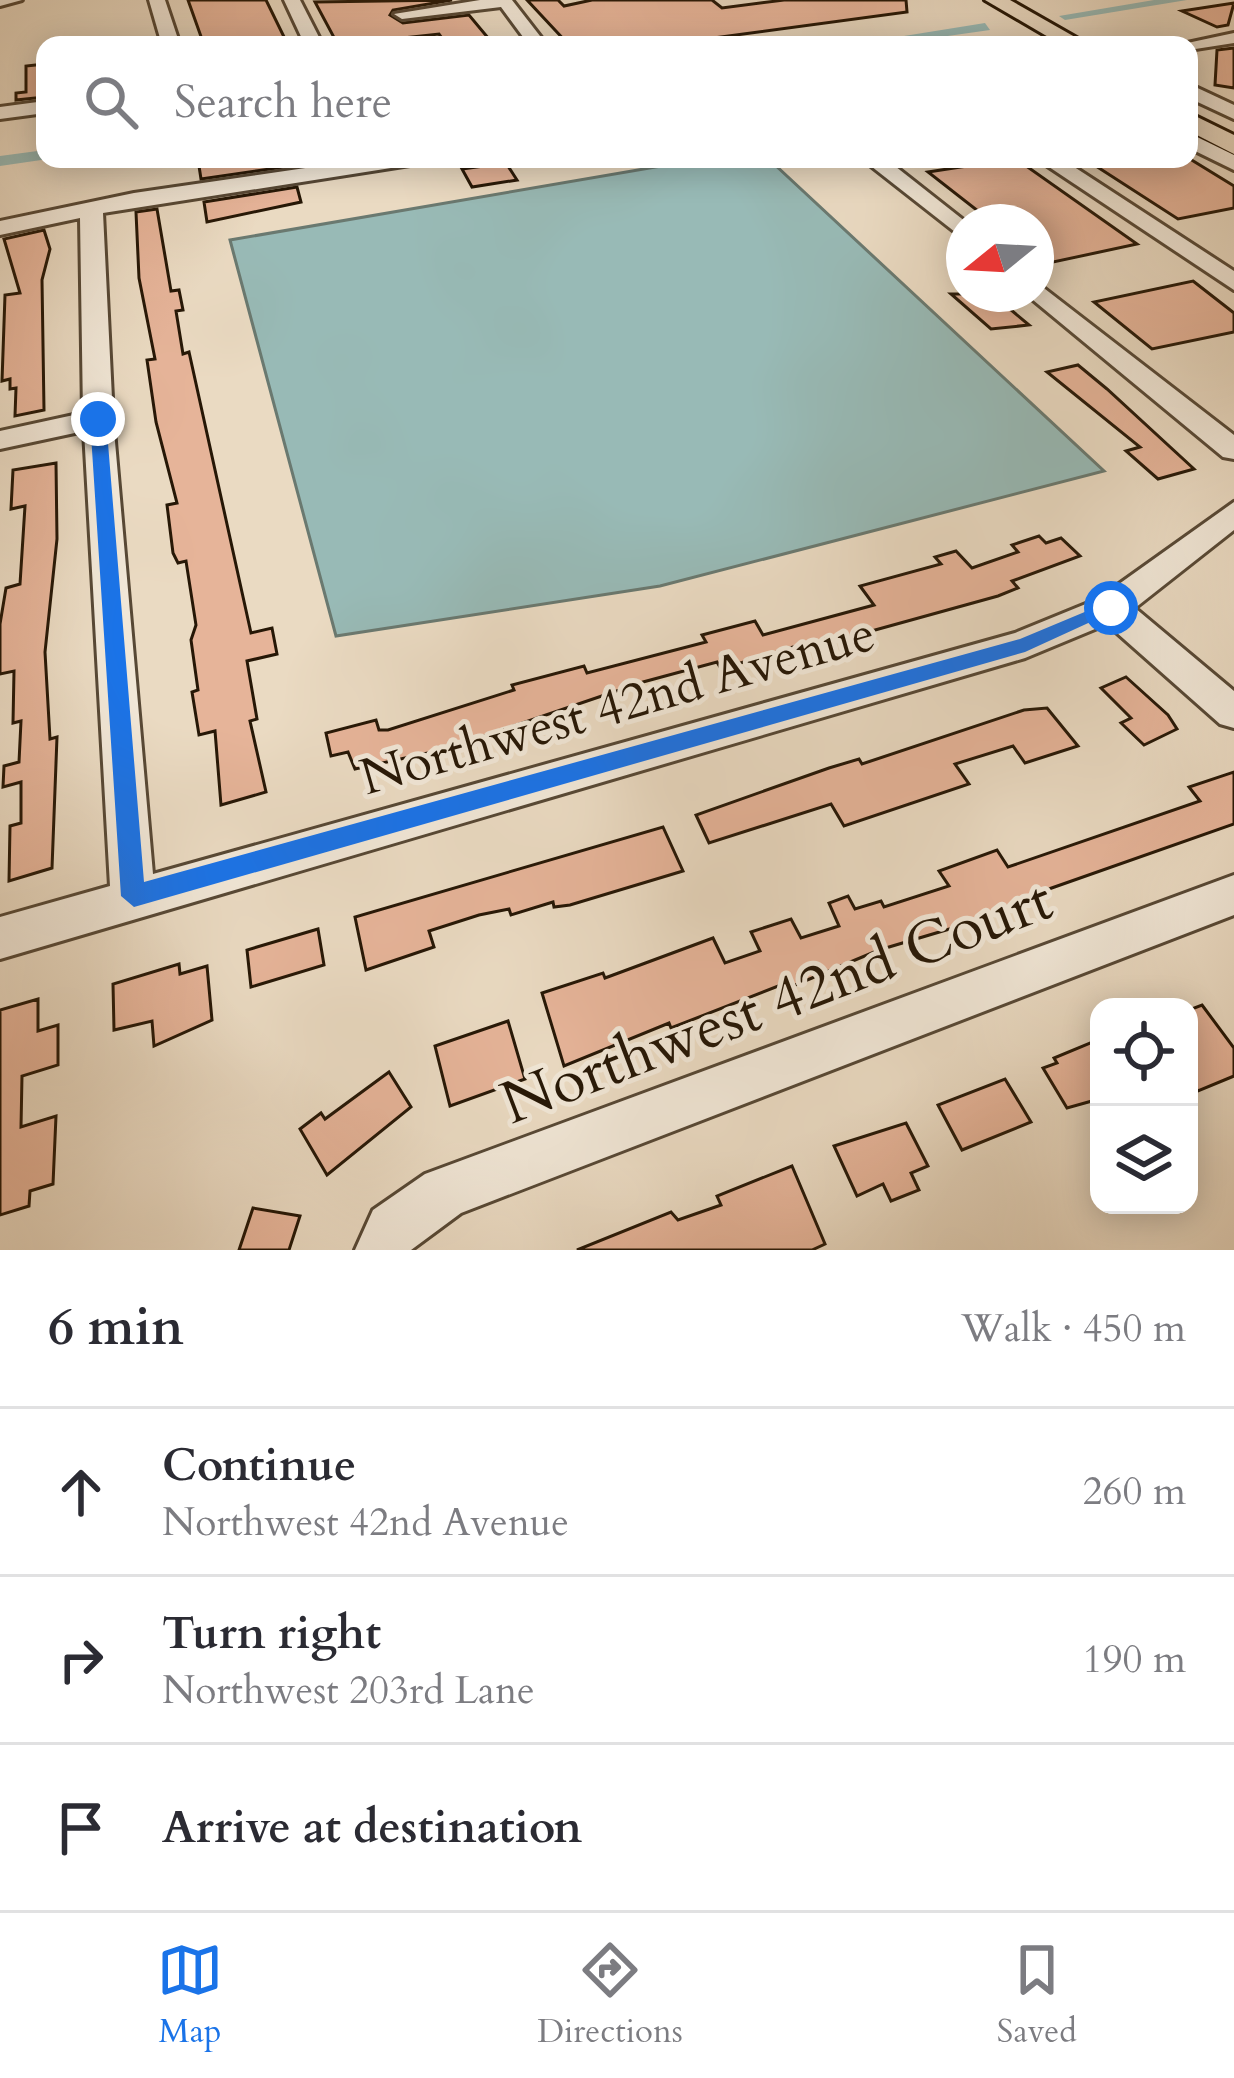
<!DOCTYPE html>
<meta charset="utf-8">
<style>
body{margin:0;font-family:Cardo,serif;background:#f7f7f7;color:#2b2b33}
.controls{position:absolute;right:36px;bottom:36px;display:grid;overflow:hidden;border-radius:24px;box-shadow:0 6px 30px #0003}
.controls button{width:108px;height:108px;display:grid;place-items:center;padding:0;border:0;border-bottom:3px solid #e1e1e2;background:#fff;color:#2b2b33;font:60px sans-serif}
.compass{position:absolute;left:946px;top:204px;width:108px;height:108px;border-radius:50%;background:#fff;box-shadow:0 6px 30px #0003;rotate:252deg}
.stop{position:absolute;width:36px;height:36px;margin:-27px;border:9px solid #1a73e8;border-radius:50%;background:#fff}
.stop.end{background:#1a73e8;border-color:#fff;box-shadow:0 3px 12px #0008}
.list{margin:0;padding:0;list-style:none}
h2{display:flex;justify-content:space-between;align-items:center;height:156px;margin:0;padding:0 48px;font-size:51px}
h2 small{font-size:39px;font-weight:400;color:#7c7c81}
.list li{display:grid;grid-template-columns:78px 1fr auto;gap:36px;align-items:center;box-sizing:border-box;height:168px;padding:0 48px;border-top:3px solid #e1e1e2}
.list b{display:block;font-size:45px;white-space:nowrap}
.list p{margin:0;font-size:39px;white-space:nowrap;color:#7c7c81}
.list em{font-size:39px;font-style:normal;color:#7c7c81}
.icon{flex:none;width:66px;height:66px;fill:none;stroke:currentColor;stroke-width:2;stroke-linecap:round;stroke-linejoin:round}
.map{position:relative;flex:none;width:1234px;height:1250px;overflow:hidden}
.search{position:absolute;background:#fff;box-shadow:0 6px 30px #0003;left:36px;right:36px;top:36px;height:132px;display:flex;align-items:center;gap:30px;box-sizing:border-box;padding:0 42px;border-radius:24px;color:#7c7c81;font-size:45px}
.sheet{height:660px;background:#fff}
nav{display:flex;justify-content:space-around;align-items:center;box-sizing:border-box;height:168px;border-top:3px solid #e1e1e2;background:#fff;font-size:33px;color:#7c7c81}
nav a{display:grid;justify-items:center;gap:6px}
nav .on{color:#1a73e8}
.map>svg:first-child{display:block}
</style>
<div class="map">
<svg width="1234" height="1250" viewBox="0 0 1234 1250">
<rect width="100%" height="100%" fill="#eadac2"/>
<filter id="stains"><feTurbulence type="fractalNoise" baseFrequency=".00167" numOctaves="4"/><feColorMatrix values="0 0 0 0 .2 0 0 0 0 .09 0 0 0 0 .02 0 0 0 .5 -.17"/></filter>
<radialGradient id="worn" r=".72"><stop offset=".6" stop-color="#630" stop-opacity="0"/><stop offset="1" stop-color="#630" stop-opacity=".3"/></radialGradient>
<polygon fill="#98bab6" stroke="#6a7970" stroke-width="3" points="702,159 762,159 774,164 1104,471 660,586 336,636 230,240"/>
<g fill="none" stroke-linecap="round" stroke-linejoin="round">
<g fill="#98bab6" fill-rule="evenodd">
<polygon points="1154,0 1187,0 1065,20 1059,16"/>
<polygon points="985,23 990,30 884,45 848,45"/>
<polygon points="45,150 48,159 0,166 0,156"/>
</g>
</g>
<g fill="#e6b499" stroke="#261706" stroke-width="3">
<polygon points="188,0 266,0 288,45 264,45 261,39 204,45"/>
<polygon points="452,0 393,10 390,15 403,23 469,15 494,45 447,45 439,34 338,45 315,2"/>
<polygon points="527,0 558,0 564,6 592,0 712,0 722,8 784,0 906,0 907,12 661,45 569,45"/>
<polygon points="1234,3 1228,25 1217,27 1182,11"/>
<polygon points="1234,48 1234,88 1215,85 1217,50"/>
<polygon points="45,64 45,97 16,100 16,93 26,92 26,66"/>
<polygon points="246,159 289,159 291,166 201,179 199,166"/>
<polygon points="1013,159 1022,163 1137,244 1044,264 1036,258 1036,222 992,222 928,172"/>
<polygon points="1085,159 1190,159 1234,186 1234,208 1178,219"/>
<polygon points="506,163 517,180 472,187 462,169"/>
<polygon points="297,187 301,202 207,222 204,202"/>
<polygon points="157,209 171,291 179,290 183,310 176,311 183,354 189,352 251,633 272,628 277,654 247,661 257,719 250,721 266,792 221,805 215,731 199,735 192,692 198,690 191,640 196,625 186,561 178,563 173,553 167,505 177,503 156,422 147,360 155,359 139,278 136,212"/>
<polygon points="44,230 50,249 42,280 44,410 15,416 16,388 10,389 10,379 2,381 5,295 20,293 4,239"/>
<polygon points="1193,281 1234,313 1234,332 1152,349 1094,302"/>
<polygon points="951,294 992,294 1029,325 991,329"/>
<polygon points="1078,365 1107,389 1194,469 1158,479 1126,451 1140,447 1047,372"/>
<polygon points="56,463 57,539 45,652 50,739 57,737 52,868 9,881 10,826 21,823 21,782 3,787 4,766 19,762 21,721 13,723 14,671 0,674 0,624 6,588 20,584 25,506 11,509 13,470"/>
<polygon points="1039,536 1046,543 1061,538 1080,556 1012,581 1018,588 998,596 810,648 806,643 721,669 717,662 643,682 446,749 355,769 348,752 331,756 326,733 376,720 379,730 388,730 514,690 512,685 584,666 587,673 706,642 702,635 755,621 763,635 874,605 860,586 941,564 935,557 956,551 972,568 1018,552 1012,545"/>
<polygon points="1126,677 1168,715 1177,729 1144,745 1121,723 1131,718 1101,688"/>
<polygon points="1047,708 1078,746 1025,763 1013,746 955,764 969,784 844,826 831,804 709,843 696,815 829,768 859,759 862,764 1024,710"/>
<polygon points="1234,772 1234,824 1046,890 973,922 879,950 793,986 791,981 671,1028 669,1023 564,1066 542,993 603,973 605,978 713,938 725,963 760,951 751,932 791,919 801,938 839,926 829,903 848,896 855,909 881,901 884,907 949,886 939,871 997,850 1008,867 1200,801 1189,787"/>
<polygon points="663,827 683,871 570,905 554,907 553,902 511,915 509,909 479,915 429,931 434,947 366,970 355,917"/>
<polygon points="318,929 324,965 251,987 247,950"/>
<polygon points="179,964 180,974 207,966 212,1020 154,1046 152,1021 114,1030 113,984"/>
<polygon points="38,999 38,1031 58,1025 58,1065 22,1076 21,1127 56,1116 53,1184 30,1191 29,1206 0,1215 0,1010"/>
<polygon points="1202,1005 1234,1048 1234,1076 1198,1091 1189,1078 1189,1010"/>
<polygon points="508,1021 525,1079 450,1106 435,1046"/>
<polygon points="1090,1043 1099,1046 1099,1099 1067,1108 1043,1068 1057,1063 1054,1058"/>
<polygon points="389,1072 411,1107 327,1175 300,1129 321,1113 325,1119"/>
<polygon points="1005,1079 1031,1122 962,1150 938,1105"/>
<polygon points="906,1123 928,1166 911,1173 919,1190 891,1201 883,1184 857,1196 834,1146"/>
<polygon points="792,1166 825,1244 812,1250 577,1250 671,1212 678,1220 721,1205 717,1196"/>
<polygon points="253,1208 300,1216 289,1250 239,1250"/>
</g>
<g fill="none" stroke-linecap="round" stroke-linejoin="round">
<g stroke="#574835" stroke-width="6">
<g id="minor">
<polygon points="0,0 22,0 0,6"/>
<polygon points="149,0 165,0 180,45 162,45"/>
<polygon points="284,0 300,0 323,45 305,45"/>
<polygon points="480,0 512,0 547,45 529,45 501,7 402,19 394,14"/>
<polygon points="1234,33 1234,43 1189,50 1189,45 1178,45"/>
<polygon points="1189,84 1234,105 1234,119 1189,98"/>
<polygon points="45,101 45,113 0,119 0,107"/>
<polygon points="1189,133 1234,155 1234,170 1189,148"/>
<polygon points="367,159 421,159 410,165 103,213 113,419 153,874 1015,633 1098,599 1234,502 1234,530 1135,608 1234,691 1234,728 1220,724 1107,624 1025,658 0,959 0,917 110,886 84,431 0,449 0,431 83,413 80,218 0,235 0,221 134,193"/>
<polygon points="862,159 886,159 966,222 964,239"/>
<polygon points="1037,159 1062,159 1234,271 1234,290"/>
<polygon points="1036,282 1234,435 1234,459 1223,457 1027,295 1036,294"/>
<polygon points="1234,875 1234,915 461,1213 411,1250 355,1250 373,1210 425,1174"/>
</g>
</g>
<g stroke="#261706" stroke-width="6">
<g id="major">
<polygon points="985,0 1010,0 1089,45 1062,45"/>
<polygon points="1189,113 1234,135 1234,154 1189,131"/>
</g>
</g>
<use href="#minor" fill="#f1e7d7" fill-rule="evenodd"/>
<use href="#major" fill="#eadac2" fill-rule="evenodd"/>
</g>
<polygon fill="#1a73e8" points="98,414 106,419 144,882 1020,639 1111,601 1121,608 1025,652 134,907 121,896 90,419"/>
<g text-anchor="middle" stroke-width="10" stroke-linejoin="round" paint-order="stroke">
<g font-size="51" fill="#261706" stroke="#f1e7d7">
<text transform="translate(617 704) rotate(-16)" y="18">Northwest 42nd Avenue</text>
</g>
<g font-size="60" fill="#261706" stroke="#f1e7d7">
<text transform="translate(776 1000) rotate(-21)" y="21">Northwest 42nd Court</text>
</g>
</g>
<rect width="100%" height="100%" filter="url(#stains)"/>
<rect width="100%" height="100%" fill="url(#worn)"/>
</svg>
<div class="controls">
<button><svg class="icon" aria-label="locate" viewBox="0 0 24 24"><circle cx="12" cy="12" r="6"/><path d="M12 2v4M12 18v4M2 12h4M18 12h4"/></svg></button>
<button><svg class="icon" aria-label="layers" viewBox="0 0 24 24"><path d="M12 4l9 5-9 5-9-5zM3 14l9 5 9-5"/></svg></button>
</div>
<svg class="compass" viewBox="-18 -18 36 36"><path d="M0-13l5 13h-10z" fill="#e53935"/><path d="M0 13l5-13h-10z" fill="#7c7c81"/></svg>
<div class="stop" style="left:1111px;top:608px"></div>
<div class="stop end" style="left:98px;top:419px"></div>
<div class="search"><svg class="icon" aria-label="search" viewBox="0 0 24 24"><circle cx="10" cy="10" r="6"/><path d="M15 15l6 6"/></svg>Search here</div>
</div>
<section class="sheet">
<h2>6 min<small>Walk · 450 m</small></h2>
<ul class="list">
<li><svg class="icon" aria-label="ahead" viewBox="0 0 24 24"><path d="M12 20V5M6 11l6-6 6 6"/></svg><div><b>Continue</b><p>Northwest 42nd Avenue</p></div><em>260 m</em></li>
<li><svg class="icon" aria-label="right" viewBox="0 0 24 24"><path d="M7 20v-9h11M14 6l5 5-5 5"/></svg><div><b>Turn right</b><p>Northwest 203rd Lane</p></div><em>190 m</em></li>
<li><svg class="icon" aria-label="arrive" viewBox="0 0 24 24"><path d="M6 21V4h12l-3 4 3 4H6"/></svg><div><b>Arrive at destination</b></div></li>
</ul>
</section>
<nav>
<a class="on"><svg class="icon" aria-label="map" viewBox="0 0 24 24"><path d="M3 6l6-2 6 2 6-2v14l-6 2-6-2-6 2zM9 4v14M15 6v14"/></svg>Map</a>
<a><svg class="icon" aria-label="directions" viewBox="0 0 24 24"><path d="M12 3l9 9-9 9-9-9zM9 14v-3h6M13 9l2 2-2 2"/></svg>Directions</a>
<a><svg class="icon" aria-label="saved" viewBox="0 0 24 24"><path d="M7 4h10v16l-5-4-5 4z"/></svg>Saved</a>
</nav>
